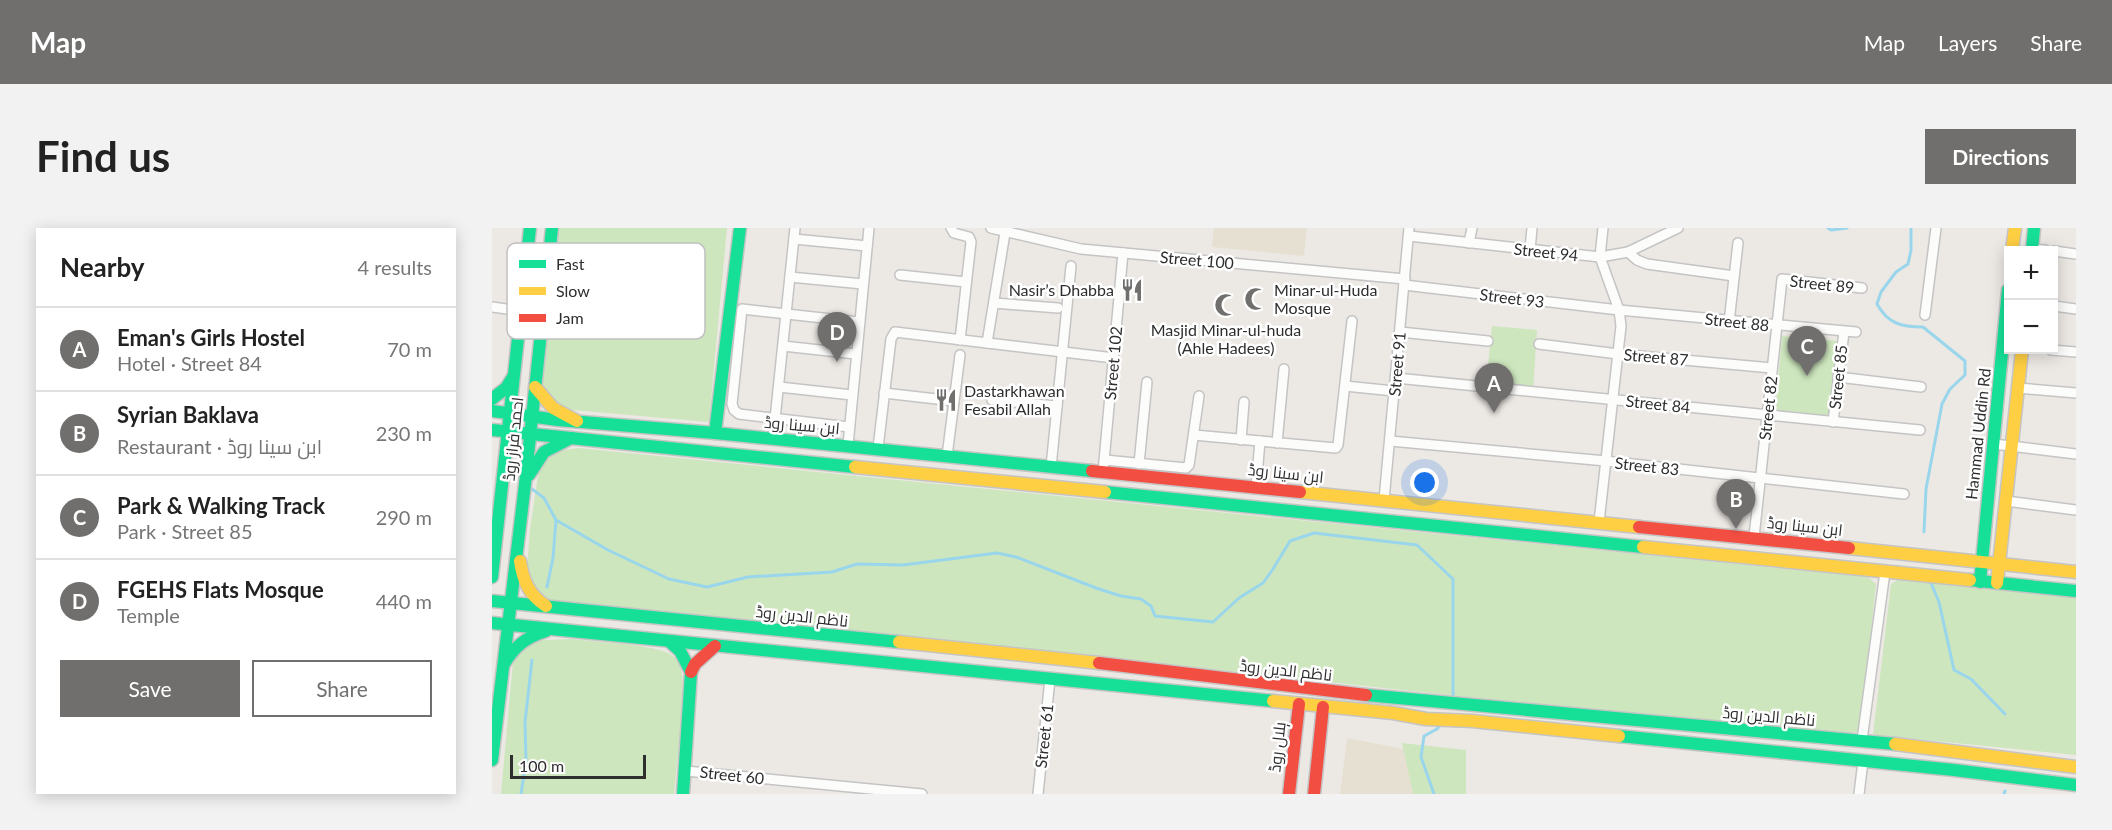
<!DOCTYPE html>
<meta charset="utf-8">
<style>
body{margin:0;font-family:Lato,Cairo,sans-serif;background:#f2f2f2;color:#222}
.controls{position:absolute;right:18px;top:18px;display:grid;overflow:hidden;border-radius:0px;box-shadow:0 3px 15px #0003}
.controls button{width:54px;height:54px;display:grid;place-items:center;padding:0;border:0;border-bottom:2px solid #e0e0e0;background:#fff;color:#222;font:30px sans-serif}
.scale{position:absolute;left:18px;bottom:15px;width:136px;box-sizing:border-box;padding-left:6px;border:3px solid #2e2e2e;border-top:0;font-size:16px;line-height:21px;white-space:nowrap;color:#2e2e2e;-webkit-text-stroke:4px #fff;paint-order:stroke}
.you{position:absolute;left:933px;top:255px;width:21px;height:21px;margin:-15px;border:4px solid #fff;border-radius:50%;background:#1a73e8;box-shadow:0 0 0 9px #1a73e833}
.badge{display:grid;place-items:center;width:39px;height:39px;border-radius:50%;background:#706f6e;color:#fff;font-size:20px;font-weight:700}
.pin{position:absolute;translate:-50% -50px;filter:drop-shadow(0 2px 3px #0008)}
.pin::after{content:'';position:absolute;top:32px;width:21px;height:18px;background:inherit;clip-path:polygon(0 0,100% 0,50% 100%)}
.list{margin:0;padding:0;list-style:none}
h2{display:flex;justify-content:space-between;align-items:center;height:78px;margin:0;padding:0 24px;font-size:26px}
h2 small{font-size:20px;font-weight:400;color:#767676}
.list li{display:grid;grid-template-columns:39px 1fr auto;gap:18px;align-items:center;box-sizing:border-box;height:84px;padding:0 24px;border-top:2px solid #e0e0e0}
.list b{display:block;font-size:22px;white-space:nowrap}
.list p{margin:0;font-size:20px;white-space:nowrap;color:#767676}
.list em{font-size:20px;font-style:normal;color:#767676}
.actions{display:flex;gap:12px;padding:18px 24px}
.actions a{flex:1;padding:14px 0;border:2px solid #706f6e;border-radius:0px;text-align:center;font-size:21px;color:#706f6e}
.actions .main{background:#706f6e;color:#fff}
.map{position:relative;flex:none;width:1584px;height:566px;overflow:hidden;border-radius:0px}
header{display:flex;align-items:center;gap:36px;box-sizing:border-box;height:84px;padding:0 30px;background:#706f6e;color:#fff}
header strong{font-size:28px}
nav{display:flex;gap:33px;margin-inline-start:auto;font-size:21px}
.intro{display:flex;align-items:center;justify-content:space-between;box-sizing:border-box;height:144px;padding:0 36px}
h1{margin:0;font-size:42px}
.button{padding:15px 27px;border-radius:0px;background:#706f6e;color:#fff;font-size:21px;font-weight:700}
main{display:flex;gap:36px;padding:0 36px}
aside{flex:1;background:#fff;border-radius:0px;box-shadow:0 3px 15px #0003}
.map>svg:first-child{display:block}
</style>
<header>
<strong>Map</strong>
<nav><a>Map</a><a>Layers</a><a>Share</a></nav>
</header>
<div class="intro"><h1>Find us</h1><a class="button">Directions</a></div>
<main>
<aside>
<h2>Nearby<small>4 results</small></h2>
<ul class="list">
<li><span class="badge">A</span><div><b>Eman's Girls Hostel</b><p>Hotel · Street 84</p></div><em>70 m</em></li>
<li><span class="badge">B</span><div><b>Syrian Baklava</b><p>Restaurant · ابن سینا روڈ</p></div><em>230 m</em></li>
<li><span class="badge">C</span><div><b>Park &amp; Walking Track</b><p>Park · Street 85</p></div><em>290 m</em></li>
<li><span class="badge">D</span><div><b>FGEHS Flats Mosque</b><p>Temple</p></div><em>440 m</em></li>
</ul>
<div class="actions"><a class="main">Save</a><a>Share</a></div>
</aside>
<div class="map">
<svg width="1584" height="566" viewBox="0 0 1584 566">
<rect width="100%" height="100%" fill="#ece8e4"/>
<g fill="#e6e0d3">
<polygon points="722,0 815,0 812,28 720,19"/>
<polygon points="855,510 912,521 922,566 848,566"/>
</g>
<g fill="#cee6be">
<polygon points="54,0 235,0 217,194 35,178"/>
<polygon points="1000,98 1045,102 1041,162 994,157"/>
<polygon points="1290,108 1347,113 1340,189 1283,184"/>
<polygon points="86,220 1376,349 1384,356 1369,499 1365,504 1357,505 966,468 532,421 176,387 46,370 42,363 35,340 38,301 47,241 59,224"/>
<polygon points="1407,351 1584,368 1584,527 1381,507 1399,356"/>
<path d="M80 411C101 414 170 416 182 429 191 437 191 454 192 465L182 566H9L21 433 30 417 52 412Z"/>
<polygon points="910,515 974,522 974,566 921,566"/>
</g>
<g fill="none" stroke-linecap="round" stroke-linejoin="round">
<g stroke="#99d6ec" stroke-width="3">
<polyline points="1336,0 1339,2 1355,0"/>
<path d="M1419 0V22L1416 36 1404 44 1389 64 1385 76C1396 96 1410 99 1431 99L1473 133V147L1458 161 1450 176 1434 261 1432 304"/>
<polyline points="40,261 52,270 64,292 116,322 177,351 215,359 256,349 340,344 365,336 411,337 505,325 524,329 604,360 629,368 649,371 659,378 663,388 721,394 747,370 771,355 781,341 798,313 822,305 925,317 961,351 961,472"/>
<polyline points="1439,355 1447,374 1462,442 1479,451 1513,486"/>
<polyline points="55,359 61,330 64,292"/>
<polyline points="29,566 34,533 33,494 40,432"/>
<polyline points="942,566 929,529 932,508 945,501 950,495"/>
<polyline points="1512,566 1513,563"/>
</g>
<g stroke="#c5c4c5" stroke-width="12">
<g id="street">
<polyline points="459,0 462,5 477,9 479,14 468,112"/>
<polyline points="499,0 589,21 913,51"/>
<polyline points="917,8 1108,29 1136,24 1186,0"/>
<polyline points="302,11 375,18"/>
<polyline points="977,15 980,0"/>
<polyline points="1540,21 1553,22"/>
<polyline points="1038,22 1040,0"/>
<polyline points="1562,23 1584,26"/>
<polyline points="1136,24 1145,32 1155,36 1242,48"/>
<polyline points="408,47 474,54"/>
<polyline points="298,49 371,56"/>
<polyline points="912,57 1127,82 1364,104"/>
<polyline points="502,75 566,80"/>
<polyline points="1562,78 1584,81"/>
<polyline points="0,79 29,83"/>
<polyline points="1433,87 1444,0"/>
<polyline points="1237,94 1246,15"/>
<polyline points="908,104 996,113"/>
<polyline points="495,115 513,5"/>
<polyline points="1047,116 1126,126 1280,140"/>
<polyline points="291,118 364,126"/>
<polyline points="1559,122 1584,124"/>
<polyline points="1346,149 1429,159"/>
<polyline points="904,150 1428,202"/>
<polyline points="853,158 902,163"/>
<polyline points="287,159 360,167"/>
<polyline points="1526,160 1584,165"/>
<polyline points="392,165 462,173"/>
<polyline points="500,172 565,178"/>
<polyline points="1341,194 1352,104"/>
<polyline points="357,199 247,186 242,182 240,176 250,81 367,94"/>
<polyline points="702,207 844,220 846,217 860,93"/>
<polyline points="281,210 303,0"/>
<polyline points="749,212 752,174"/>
<polyline points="898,213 1114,233 1412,266"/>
<polyline points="785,215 792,141"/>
<polyline points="1502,216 1584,226"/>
<polyline points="356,217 377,0"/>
<polyline points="386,220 399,111 403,104 622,130"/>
<polyline points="455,228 468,127"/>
<polyline points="613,232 694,240 697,237 707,168"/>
<polyline points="647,236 655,154"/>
<polyline points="559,239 579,38"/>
<polyline points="611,244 631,25"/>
<polyline points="764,259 768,213"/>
<polyline points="892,272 917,0"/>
<polyline points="1514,273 1584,282"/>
<polyline points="1107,294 1129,98 1127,82 1108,29 1111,0"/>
<polyline points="1262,309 1290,51 1370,60"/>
<polyline points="1370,512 1393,344"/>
<polyline points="194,543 430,566"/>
<polyline points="546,566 558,451"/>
<polyline points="1367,566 1371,533"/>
</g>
</g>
<g stroke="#c5c4c5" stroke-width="15">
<g id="fast">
<polyline points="1540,22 1542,0"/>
<polyline points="0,171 14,160 21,149"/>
<polyline points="0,183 66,192 223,205 600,243"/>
<polyline points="0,202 363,239"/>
<polyline points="223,205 248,0"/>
<polyline points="37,247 52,224 79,210"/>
<polyline points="613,264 1151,319"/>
<polyline points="0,349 38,0"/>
<polyline points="1478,352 1584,363"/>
<polyline points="1488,354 1516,62"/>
<polyline points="0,373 407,414"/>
<polyline points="0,395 781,473"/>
<polyline points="178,414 188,423 199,444 191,566"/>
<path d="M12 436C22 419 34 409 54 403"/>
<polyline points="874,467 1403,516"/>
<polyline points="1127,508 1462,542 1584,557"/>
<polyline points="0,532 33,256 60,0"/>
</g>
</g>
<g stroke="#c5c4c5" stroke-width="15">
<g id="slow">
<polyline points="1520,22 1523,0"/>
<polyline points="43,159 61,180 85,193"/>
<polyline points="363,239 613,264"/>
<polyline points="808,264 1147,299"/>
<polyline points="1151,319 1478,352"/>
<polyline points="1357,320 1584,344"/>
<path d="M28 333C31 353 37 367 54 378"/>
<polyline points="1505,355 1530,122"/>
<polyline points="407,414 607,435"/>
<polyline points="781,473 901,485 934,491 980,493 1127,508"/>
<polyline points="1403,516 1584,539"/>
</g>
</g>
<g stroke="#c5c4c5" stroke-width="15">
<g id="jam">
<polyline points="600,243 808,264"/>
<polyline points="1147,299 1357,320"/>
<polyline points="607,435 874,467"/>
<polyline points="199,444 203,436 223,418"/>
<polyline points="797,566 807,476"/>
<polyline points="822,566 831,479"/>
</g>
</g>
<use href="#street" stroke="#fcfcfb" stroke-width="9"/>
<use href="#fast" stroke="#16e098" stroke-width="12"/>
<use href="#slow" stroke="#ffcf43" stroke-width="12"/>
<use href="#jam" stroke="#f24e42" stroke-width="12"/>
</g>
<defs>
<g id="restaurant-bare" transform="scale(1.8)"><path d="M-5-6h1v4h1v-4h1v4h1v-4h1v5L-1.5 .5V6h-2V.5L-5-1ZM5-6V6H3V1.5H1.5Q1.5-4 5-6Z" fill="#706f6e" stroke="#fff" stroke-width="2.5" paint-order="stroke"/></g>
<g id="mosque-bare" transform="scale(1.8)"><path d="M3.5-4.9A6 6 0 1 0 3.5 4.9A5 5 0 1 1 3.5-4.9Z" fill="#706f6e" stroke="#fff" stroke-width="2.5" paint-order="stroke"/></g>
</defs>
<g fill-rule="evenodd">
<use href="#restaurant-bare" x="640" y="62"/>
<use href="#mosque-bare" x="764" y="71"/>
<use href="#mosque-bare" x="734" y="77"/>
<use href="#restaurant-bare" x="454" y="172"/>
</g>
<g text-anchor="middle" stroke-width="5" stroke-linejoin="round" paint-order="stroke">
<g font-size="16" fill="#2e2e2e" stroke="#fff">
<text transform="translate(1054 24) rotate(6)" y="6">Street 94</text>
<text transform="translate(705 32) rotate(5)" y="6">Street 100</text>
<text transform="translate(1330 56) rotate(6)" y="6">Street 89</text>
<text transform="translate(1020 70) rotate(7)" y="6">Street 93</text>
<text transform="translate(1245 94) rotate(6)" y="6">Street 88</text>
<text transform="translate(1164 129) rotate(5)" y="6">Street 87</text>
<text transform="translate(621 135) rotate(-85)" y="6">Street 102</text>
<text transform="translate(905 136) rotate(-85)" y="6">Street 91</text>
<text transform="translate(1346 149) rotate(-84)" y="6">Street 85</text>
<text transform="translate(1166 176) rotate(6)" y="6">Street 84</text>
<text transform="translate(1276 180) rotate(-84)" y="6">Street 82</text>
<text transform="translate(310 197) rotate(5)" y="6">ابن سینا روڈ</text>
<text transform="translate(1486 206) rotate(-84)" y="6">Hammad Uddin Rd</text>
<text transform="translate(21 211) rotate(-84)" y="6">احمد فراز روڈ</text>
<text transform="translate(1155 238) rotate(6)" y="6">Street 83</text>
<text transform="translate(794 245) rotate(6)" y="6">ابن سینا روڈ</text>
<text transform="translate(1313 298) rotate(6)" y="6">ابن سینا روڈ</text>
<text transform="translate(310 388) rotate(6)" y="6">ناظم الدین روڈ</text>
<text transform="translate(794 442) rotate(6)" y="6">ناظم الدین روڈ</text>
<text transform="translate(1277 488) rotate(5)" y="6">ناظم الدین روڈ</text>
<text transform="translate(552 508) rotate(-84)" y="6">Street 61</text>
<text transform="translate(785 519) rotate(-84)" y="6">ہلال روڈ</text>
<text transform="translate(240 547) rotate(6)" y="6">Street 60</text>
</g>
<g font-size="16" fill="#2e2e2e" stroke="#fff" text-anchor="start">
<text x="622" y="68" text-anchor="end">Nasir’s Dhabba</text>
<text x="782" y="68">Minar-ul-Huda<tspan x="782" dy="18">Mosque</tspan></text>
<text x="734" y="108" text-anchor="middle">Masjid Minar-ul-huda<tspan x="734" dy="18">(Ahle Hadees)</tspan></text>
<text x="472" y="169">Dastarkhawan<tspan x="472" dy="18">Fesabil Allah</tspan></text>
</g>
</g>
<rect x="15" y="15" width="198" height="96" rx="9" fill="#fff" stroke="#c0c0c0" stroke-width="1.5"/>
<rect x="27" y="32" width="27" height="8" fill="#16e098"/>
<rect x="27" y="59" width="27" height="8" fill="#ffcf43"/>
<rect x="27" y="86" width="27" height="8" fill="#f24e42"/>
<g font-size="16" fill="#2e2e2e">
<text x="64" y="42">Fast</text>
<text x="64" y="69">Slow</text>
<text x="64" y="96">Jam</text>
</g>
</svg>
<div class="controls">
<button>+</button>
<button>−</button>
</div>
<div class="scale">100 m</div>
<div class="you"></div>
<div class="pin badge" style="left:1002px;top:185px">A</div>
<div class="pin badge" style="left:1244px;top:301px">B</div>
<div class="pin badge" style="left:1315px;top:148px">C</div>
<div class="pin badge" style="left:345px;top:134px">D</div>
</div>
</main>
